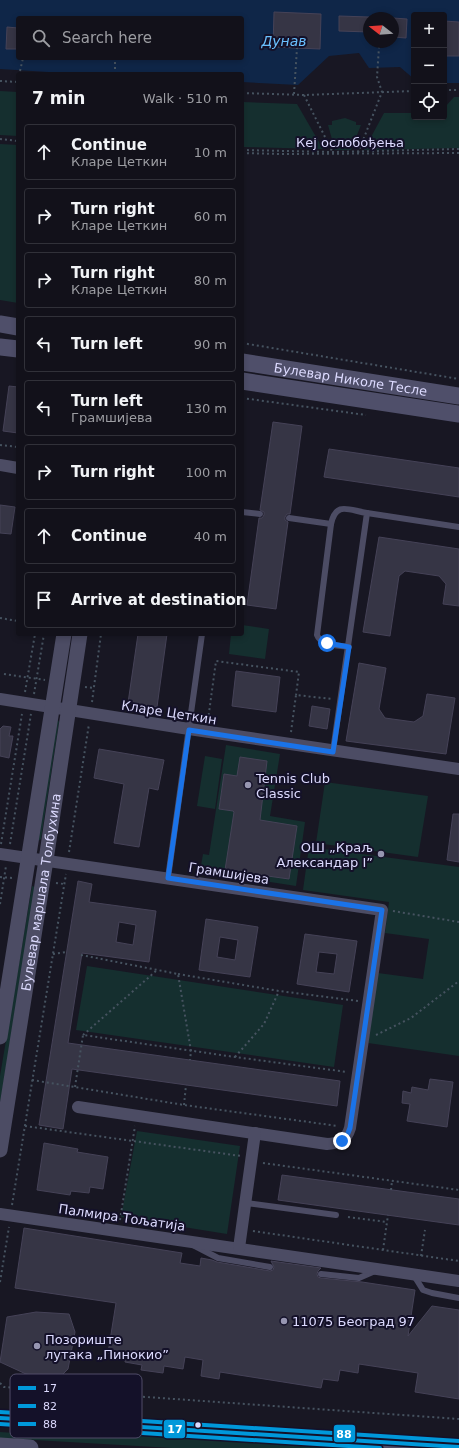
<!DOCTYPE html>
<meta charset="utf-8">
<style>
body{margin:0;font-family:"DejaVu Sans",sans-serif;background:#1b1a23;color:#f1f3f6}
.controls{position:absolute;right:12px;top:12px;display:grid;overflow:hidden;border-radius:4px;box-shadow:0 2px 6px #0003}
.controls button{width:36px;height:36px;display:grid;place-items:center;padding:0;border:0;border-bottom:1px solid #313139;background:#12111a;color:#f1f3f6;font:20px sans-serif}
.compass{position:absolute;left:363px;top:12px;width:36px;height:36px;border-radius:50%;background:#12111a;box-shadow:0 2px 6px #0003;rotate:287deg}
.stop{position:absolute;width:12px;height:12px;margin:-9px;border:3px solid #1a73e8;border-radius:50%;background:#fff}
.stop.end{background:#1a73e8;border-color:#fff;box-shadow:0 1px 4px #0008}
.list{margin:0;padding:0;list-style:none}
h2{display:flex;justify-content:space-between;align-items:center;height:52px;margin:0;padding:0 16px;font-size:17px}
h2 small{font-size:13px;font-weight:400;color:#9c9da2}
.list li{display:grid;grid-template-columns:26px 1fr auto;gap:12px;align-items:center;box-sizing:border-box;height:56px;margin:0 8px 8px;padding:0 8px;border:1px solid #313139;border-radius:4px}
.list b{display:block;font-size:15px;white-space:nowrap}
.list p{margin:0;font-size:13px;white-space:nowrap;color:#9c9da2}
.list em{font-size:13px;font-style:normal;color:#9c9da2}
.icon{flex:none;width:22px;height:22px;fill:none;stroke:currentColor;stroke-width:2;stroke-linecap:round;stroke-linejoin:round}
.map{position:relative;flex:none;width:459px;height:1448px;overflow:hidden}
.search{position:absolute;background:#12111a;box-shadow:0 2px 6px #0003;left:16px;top:16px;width:228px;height:44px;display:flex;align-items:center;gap:10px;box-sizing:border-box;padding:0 14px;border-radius:4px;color:#9c9da2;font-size:15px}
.panel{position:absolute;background:#12111a;box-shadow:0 2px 6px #0003;left:16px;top:72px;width:228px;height:564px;border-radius:4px}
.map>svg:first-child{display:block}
</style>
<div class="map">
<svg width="459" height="1448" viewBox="0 0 459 1448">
<rect width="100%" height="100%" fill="#181723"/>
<g fill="#152f2f">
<polygon points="0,91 18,92 18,136 0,135"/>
<polygon points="454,97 459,97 459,148 364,150 384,113 414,113 414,117 444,117 444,113 446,113 446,106"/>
<polygon points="242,102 297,104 323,149 242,147"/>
<polygon points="345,118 356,122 356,125 361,125 351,150 335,150 328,125 332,125 332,121"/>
<polygon points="0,144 18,145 18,303 0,300"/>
<polygon points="242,625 269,629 265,659 229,654 231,634 242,634"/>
<polygon points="57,719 59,722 41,839 38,841"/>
<polygon points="226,745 280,754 270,816 305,822 296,886 200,871 203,854 209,855"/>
<polygon points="205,756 222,759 215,809 197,806"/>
<polygon points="325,782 428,796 418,857 316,843"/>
<polygon points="309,847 459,867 459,1056 368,1043 378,973 423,979 429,939 385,933 389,902 303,890"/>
<polygon points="32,886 35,887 0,1105 0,1076"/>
<polygon points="87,966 343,1005 334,1067 76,1030"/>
<polygon points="137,1131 240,1146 227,1234 121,1217"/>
<polygon points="0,1432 72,1437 124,1434 350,1448 172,1448 0,1438"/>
</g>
<path fill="#0f2648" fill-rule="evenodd" d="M0 0H459V83H444V15H414V79L400 67 369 68 359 53 329 56 298 85 242 82V74H80L0 69ZM18 18H242V58H18ZM369 18H393V42H369Z"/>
<g fill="#363545" stroke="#454257" fill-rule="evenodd">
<polygon points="274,12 321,14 320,49 273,47"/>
<polygon points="339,16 369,17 369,32 339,31"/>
<polygon points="393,18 407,19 406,38 393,37"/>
<polygon points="444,21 459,22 459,56 444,56"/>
<polygon points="7,27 18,28 18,49 6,49"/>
<polygon points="9,386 18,387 18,433 3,431"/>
<polygon points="273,422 302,426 290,514 287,514 285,517 285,520 288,522 276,609 247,605 259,518 262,518 264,515 264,512 260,510"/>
<polygon points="329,449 459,468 459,497 324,477"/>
<polygon points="0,505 15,507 11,534 0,533"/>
<polygon points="379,537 459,549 459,606 443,604 446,584 439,576 405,571 399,576 390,636 363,632"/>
<polygon points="138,634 167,634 157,707 128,703"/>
<polygon points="359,663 386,668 379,709 385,718 414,722 423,716 427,694 455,698 446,754 346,741"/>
<polygon points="236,671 280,677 276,712 232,706"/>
<polygon points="312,706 330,709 327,729 309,726"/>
<polygon points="3,726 11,727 9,736 13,736 9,758 0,756 0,729"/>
<polygon points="99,749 164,760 158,790 149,788 139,847 114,843 124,784 94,778"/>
<polygon points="240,757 267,761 260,820 297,826 289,879 225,870 234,812 233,811 219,809 224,774 237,776"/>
<polygon points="453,814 459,814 459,862 447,860"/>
<path d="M78 881 92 884 89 902 156 911 149 962 82 953 68 1043 340 1081 337 1106 72 1069 63 1129 39 1125ZM119 922 136 925 133 945 116 942Z"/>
<path d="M206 919 258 927 250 977 199 970ZM220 937 238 940 235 960 217 957Z"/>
<path d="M305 934 357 941 349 992 297 984ZM319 952 337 954 334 974 316 972Z"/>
<polygon points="430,1079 453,1082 447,1127 407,1121 410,1104 402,1103 403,1091 411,1093 412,1087 428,1090"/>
<polygon points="44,1143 78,1149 77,1152 108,1157 103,1189 90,1187 89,1193 71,1191 70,1195 37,1190"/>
<polygon points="282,1175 459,1199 459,1225 278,1200"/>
<polygon points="24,1228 182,1253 180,1263 200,1266 201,1258 212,1260 217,1262 270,1271 273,1270 274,1267 271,1261 321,1268 318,1271 317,1274 318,1277 321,1278 362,1282 415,1290 408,1336 432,1306 459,1310 459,1399 415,1392 418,1373 359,1364 358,1373 340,1370 338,1381 323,1379 321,1388 220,1372 219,1379 201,1376 203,1360 185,1357 183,1369 164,1366 163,1373 141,1370 142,1365 125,1362 126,1355 108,1353 116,1303 15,1288"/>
<polygon points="36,1312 69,1314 75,1332 68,1369 58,1379 26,1374 0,1362 7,1317"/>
</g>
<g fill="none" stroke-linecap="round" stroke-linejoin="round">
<g stroke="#465360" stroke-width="2" stroke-dasharray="2 3" stroke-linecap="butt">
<polyline points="20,71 23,58"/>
<polyline points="115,74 115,58"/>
<polyline points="0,81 18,82"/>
<polyline points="444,90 459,90"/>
<polyline points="242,93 304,95 414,91"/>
<polyline points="294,94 297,48"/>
<polyline points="304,95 332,151"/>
<polyline points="0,139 18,141"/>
<polyline points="242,150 332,152 459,149"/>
<polyline points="242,153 281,154 459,153"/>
<polyline points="358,153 382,92 377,77 379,47"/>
<polyline points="242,343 459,379"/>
<polyline points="242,398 366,415"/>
<polyline points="0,445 18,447"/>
<polyline points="0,618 18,621"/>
<polyline points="4,674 45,680"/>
<polyline points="85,687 94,688"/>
<polyline points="25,692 35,634"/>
<polyline points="34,694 44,634"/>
<polyline points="92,702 101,634"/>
<polyline points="208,720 216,661 299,672 296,695"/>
<polyline points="291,732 296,695 332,699"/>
<polyline points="1,844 22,714"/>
<polyline points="10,844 31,714"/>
<polyline points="69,852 89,724"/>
<polyline points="0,877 13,878"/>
<polyline points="56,883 64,884"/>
<polyline points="0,904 6,866"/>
<polyline points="393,911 459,922"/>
<polyline points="53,954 67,952"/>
<polyline points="81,955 178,974 191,1051 190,1060"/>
<polyline points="178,974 279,991 358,1001"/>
<polyline points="83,1035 156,971"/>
<polyline points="376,1035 411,1018 459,981"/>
<polyline points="235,1057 264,1024 279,991"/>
<polyline points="32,1080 184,1105 338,1126"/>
<polyline points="75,1087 83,1035 235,1057 347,1072"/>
<polyline points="184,1105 186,1085"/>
<polyline points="25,1126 241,1156"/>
<polyline points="263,1163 459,1190"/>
<polyline points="391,1190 392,1181"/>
<polyline points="12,1205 66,874"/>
<polyline points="348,1217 387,1222"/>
<polyline points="120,1220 135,1126"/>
<polyline points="253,1231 459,1261"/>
<polyline points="383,1250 388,1215"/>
<polyline points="421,1256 425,1230"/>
<polyline points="0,1282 9,1227"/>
<polyline points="0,1383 4,1387 459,1419"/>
</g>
<g stroke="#4c4c64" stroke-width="6">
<polyline points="242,512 260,514"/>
<polyline points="367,513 459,527"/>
<polyline points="289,518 331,524"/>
<path d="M333 751 367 513C348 510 336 501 331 524L317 635C321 646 338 645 349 647"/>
<polyline points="168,878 202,634"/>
<polyline points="246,1203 336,1215"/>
<polyline points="193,1245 218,1258 270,1267"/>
<polyline points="321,1274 359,1278 375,1271"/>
<polyline points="413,1274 423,1290 432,1293 459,1298"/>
</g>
<g stroke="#4c4c64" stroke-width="12">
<polyline points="0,465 18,468"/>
<polyline points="0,699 189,729 459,769"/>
<path d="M0 854 382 910 350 1128C346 1141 340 1143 327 1144L78 1107"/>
<polyline points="0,1214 459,1281"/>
<polyline points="239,1248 255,1133"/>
</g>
<g stroke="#4c4c64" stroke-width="15">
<polyline points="0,1037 64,634"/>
<path id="s1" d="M0 1150 46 860 80 634"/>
</g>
<g stroke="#4f4f6a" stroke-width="17">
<polyline points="0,324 18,327"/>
<polyline points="0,347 18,349"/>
<path id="s2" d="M242 362 459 396"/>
<polyline points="242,381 459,414"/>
<polyline points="0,1418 459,1447"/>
<polyline points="0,1446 30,1448"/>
</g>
<g stroke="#141129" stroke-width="7">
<polyline id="bus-1" points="0,1418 459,1447"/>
</g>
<g stroke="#141129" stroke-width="7">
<polyline id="bus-2" points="0,1424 380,1448"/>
</g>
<g stroke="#141129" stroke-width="7">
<polyline id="bus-3" points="0,1412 459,1441"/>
</g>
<use href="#bus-1" stroke="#0098da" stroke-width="4"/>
<use href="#bus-2" stroke="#0098da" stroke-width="4"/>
<use href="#bus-3" stroke="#0098da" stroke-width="4"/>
</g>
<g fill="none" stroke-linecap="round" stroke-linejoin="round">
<polyline stroke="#1a73e8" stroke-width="5" points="327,643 349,647 333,752 189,730 168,878 382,910 350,1128 346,1138 342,1141"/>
</g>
<g fill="#9796b1" stroke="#141129" stroke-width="1.5">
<circle cx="248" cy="785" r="4"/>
<circle cx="381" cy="854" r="4"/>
<circle cx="284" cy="1321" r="4"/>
<circle cx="37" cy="1346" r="4"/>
</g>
<circle fill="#dcdafe" stroke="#141129" stroke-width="1.5" cx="198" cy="1425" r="3.5"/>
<g text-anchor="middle" stroke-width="4" stroke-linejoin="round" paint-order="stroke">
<g font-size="13" fill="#dcdafe" stroke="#141129">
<text x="350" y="147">Кеј ослобођења</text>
<text dy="5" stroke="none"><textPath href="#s2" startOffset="110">Булевар Николе Тесле</textPath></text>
<text transform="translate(169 712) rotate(9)" y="5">Кларе Цеткин</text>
<text transform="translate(229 873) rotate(9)" y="5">Грамшијева</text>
<text dy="5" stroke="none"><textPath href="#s1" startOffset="261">Булевар маршала Толбухина</textPath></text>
<text transform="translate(122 1217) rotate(8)" y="5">Палмира Тољатија</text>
</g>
<g font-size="13" fill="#dcdafe" stroke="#141129" text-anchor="start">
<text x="256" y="783">Tennis Club<tspan x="256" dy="15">Classic</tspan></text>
<text x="373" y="852" text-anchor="end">ОШ „Краљ<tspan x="373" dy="15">Александар I”</tspan></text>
<text x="292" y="1326">11075 Београд 97</text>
<text x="45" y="1344">Позориште<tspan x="45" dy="15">лутака „Пинокио”</tspan></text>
</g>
<g font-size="14" font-style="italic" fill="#69bffd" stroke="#141129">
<text x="284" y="46">Дунав</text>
</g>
</g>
<rect x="10" y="1374" width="132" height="64" rx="6" fill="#141129" stroke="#504d69" stroke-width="1"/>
<rect x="18" y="1386" width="18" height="4" fill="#0098da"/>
<rect x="18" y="1404" width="18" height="4" fill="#0098da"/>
<rect x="18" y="1422" width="18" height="4" fill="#0098da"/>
<g font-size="11" fill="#dcdafe">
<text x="43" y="1392">17</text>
<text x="43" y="1410">82</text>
<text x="43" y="1428">88</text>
</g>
<g stroke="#141129" stroke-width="1.5">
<rect x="163" y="1419" width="23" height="20" rx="4" fill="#0098da"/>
<rect x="333" y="1424" width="23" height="19" rx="4" fill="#0098da"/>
</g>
<g font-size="11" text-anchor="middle" font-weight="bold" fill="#fff">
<text x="175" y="1433">17</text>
<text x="344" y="1438">88</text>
</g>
</svg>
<div class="controls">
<button>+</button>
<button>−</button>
<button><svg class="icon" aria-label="locate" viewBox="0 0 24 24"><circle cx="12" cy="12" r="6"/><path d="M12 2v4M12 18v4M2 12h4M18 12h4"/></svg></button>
</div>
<svg class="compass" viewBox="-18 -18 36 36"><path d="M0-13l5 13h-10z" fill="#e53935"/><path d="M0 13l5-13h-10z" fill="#9c9da2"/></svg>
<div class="stop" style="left:327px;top:643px"></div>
<div class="stop end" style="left:342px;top:1141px"></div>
<div class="search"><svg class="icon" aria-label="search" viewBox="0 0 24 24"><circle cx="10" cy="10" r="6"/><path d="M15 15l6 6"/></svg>Search here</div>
<section class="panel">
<h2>7 min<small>Walk · 510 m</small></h2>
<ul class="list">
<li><svg class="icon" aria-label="ahead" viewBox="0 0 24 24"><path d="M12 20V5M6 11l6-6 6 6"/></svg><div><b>Continue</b><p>Кларе Цеткин</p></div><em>10 m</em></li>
<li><svg class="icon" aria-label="right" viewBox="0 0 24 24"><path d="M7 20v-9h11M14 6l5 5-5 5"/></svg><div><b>Turn right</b><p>Кларе Цеткин</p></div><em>60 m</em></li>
<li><svg class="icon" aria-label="right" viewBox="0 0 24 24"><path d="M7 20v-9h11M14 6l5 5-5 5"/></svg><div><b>Turn right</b><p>Кларе Цеткин</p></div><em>80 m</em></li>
<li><svg class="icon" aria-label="left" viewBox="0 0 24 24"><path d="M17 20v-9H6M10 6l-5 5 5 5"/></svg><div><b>Turn left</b></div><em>90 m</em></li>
<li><svg class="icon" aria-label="left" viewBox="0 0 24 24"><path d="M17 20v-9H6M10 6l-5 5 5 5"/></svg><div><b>Turn left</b><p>Грамшијева</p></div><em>130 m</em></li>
<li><svg class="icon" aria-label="right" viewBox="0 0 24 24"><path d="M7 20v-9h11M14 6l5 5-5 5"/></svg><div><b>Turn right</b></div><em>100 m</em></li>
<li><svg class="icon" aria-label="ahead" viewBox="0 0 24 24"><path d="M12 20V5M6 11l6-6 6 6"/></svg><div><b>Continue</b></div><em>40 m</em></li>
<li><svg class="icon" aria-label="arrive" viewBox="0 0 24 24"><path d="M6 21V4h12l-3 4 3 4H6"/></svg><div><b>Arrive at destination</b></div></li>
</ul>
</section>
</div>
